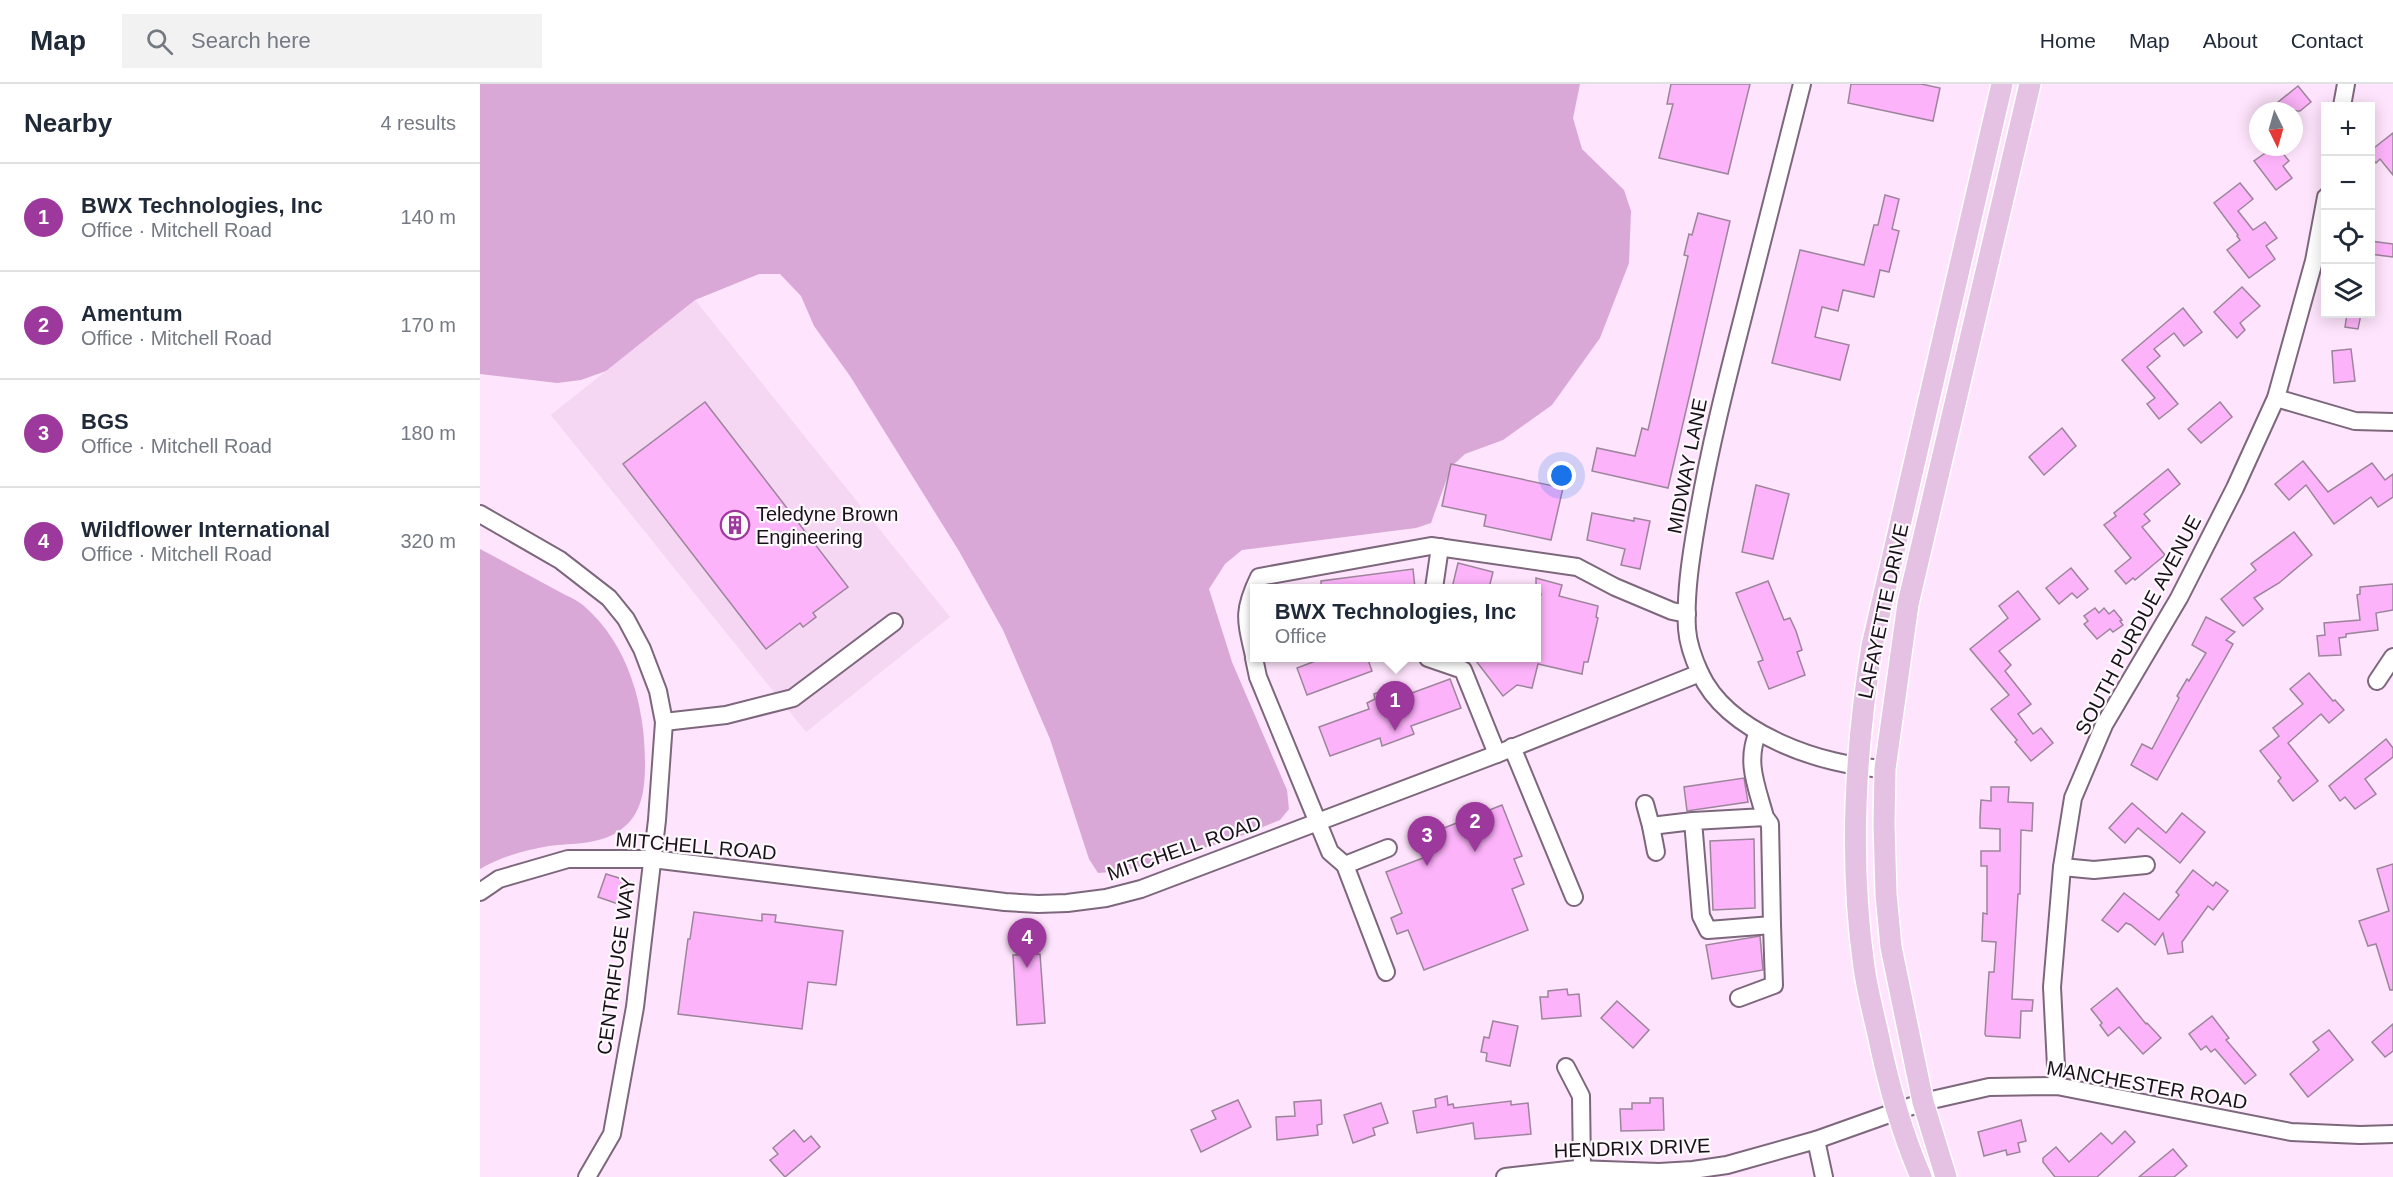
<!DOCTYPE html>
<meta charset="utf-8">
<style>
body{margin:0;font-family:Arial,sans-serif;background:#f2f2f3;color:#1f2937}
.controls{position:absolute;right:18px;top:18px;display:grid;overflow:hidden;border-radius:0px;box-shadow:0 3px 15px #0003}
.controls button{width:54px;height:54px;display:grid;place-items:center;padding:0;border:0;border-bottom:2px solid #e0e1e3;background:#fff;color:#1f2937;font:30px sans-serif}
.compass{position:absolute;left:1769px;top:18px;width:54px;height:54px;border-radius:50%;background:#fff;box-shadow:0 3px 15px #0003;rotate:175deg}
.you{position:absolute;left:1082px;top:392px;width:21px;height:21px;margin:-15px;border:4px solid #fff;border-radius:50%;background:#1a73e8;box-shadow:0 0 0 9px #1a73e833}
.badge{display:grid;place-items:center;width:39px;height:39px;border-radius:50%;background:#9d389d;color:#fff;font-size:20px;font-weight:700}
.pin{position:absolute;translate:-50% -50px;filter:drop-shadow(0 2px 3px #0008)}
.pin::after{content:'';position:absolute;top:32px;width:21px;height:18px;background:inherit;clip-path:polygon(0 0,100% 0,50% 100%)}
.popup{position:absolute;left:770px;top:500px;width:291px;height:78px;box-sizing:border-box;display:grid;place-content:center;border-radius:0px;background:#fff;filter:drop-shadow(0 2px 4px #0005);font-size:20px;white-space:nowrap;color:#747a83}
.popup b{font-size:22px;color:#1f2937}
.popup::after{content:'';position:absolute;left:50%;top:100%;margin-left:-12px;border:12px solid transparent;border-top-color:#fff}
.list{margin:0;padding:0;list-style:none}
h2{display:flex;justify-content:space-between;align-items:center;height:78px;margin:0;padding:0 24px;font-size:26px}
h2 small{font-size:20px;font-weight:400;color:#747a83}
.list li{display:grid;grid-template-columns:39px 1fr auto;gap:18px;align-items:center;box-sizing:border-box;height:108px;padding:0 24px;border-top:2px solid #e0e1e3}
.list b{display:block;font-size:22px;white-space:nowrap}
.list p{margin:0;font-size:20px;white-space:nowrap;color:#747a83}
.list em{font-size:20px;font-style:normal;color:#747a83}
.icon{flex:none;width:33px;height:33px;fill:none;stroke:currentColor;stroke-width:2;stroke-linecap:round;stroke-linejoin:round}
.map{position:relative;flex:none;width:1913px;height:1093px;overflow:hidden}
header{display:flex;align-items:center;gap:36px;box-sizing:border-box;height:84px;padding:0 30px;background:#fff;border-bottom:2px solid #e0e1e3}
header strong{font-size:28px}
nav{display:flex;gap:33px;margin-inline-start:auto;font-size:21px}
.search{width:420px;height:54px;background:#f2f2f3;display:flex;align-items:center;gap:15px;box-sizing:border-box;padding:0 21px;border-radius:0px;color:#747a83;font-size:22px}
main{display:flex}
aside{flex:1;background:#fff}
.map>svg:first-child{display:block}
</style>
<header>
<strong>Map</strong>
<div class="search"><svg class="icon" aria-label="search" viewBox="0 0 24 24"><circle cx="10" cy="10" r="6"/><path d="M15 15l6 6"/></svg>Search here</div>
<nav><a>Home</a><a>Map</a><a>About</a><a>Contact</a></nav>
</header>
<main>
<aside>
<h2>Nearby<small>4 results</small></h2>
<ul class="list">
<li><span class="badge">1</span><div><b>BWX Technologies, Inc</b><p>Office · Mitchell Road</p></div><em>140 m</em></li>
<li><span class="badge">2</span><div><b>Amentum</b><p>Office · Mitchell Road</p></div><em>170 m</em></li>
<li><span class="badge">3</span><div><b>BGS</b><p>Office · Mitchell Road</p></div><em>180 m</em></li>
<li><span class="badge">4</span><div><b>Wildflower International</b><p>Office · Mitchell Road</p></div><em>320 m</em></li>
</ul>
</aside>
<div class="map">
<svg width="1913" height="1093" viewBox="0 0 1913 1093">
<rect width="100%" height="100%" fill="#fee4fc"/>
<polygon fill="#f5d6f3" points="215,216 470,533 326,648 71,331"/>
<g fill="#d9a8d7">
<polygon points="0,0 1100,0 1093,34 1102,65 1144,106 1151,127 1149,179 1120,254 1072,321 1023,356 985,370 971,383 951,439 936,444 762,466 745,480 729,505 752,578 807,706 809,725 800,736 751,756 644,787 618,789 609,775 570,655 523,546 479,467 370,292 334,242 321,212 300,190 279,190 215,216 126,287 101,296 77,299 0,290"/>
<path d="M0 465C26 479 51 492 76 506 85 511 96 515 104 522 148 560 165 621 165 678 165 704 163 731 139 747 119 761 92 759 69 762 45 766 21 773 0 785Z"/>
</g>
<g fill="#fdb3fa" stroke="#9c859b" stroke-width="1.5">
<polygon points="1191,0 1270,0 1248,90 1179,74 1193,20 1187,20"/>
<polygon points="1371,0 1441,0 1460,4 1453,37 1368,19"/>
<polygon points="1818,2 1831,18 1820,27 1787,27"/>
<polygon points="1913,49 1913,91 1900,75 1896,79 1890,73 1890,67"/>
<polygon points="1794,63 1798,63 1809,77 1803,82 1812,94 1796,106 1774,77"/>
<polygon points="1760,99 1773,115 1758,127 1773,146 1785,138 1797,154 1786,162 1795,175 1769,194 1747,166 1760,156 1757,152 1758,151 1734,119"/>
<polygon points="1405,111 1419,115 1412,145 1419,147 1409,188 1400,186 1394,213 1363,206 1358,227 1342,223 1335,253 1369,261 1360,296 1292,279 1320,166 1384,181 1394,141 1398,141"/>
<polygon points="1218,129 1250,137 1188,404 1112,387 1117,364 1155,372 1162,344 1168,346 1208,172 1204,171 1209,150 1212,151"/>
<polygon points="1890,157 1913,160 1913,173 1890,170"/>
<polygon points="1762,203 1780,222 1760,239 1765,246 1757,254 1734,228"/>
<polygon points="1703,224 1722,248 1704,262 1694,249 1674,265 1680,272 1667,283 1698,320 1679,335 1667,320 1675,314 1642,276"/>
<polygon points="1867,230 1881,230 1878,245 1865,243"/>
<polygon points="1871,265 1875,297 1854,299 1852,267"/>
<polygon points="225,318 368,503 333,529 336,533 323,543 320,539 286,565 143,380"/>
<polygon points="1740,318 1752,333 1721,359 1708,345"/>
<polygon points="1582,344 1596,362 1564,391 1549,373"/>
<polygon points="1823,377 1848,408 1892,379 1905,396 1913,390 1913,413 1898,423 1891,413 1854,440 1826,401 1809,416 1795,400"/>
<polygon points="971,380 1083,404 1071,456 1004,442 1006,431 962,422"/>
<polygon points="1688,385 1700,400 1664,430 1670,437 1662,443 1685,471 1655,496 1653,494 1646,500 1635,487 1651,474 1624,441 1636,432 1634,429"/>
<polygon points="1276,401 1309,410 1293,475 1262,468"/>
<polygon points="1112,429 1154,437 1154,434 1170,437 1160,485 1141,481 1145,465 1107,456"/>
<polygon points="1814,448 1832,471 1799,499 1774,514 1783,525 1763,542 1741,515 1776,486 1771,480"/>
<polygon points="978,479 1013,488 1009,504 972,504"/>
<polygon points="1591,484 1608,505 1597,514 1592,509 1579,520 1566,504"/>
<polygon points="933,485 935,504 841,504 841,497"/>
<polygon points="1056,494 1082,501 1079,512 1118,522 1116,533 1118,534 1108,578 1104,578 1102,590 1058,580 1052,604 1037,601 1023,612 993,573 1056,573 1056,530 1061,510 1056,509"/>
<polygon points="1288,497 1304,536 1310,534 1316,547 1322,566 1317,568 1325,591 1289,605 1278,578 1283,576 1256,509"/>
<polygon points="1913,500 1913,526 1896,529 1898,546 1866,550 1866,553 1859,554 1861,571 1839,572 1837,552 1845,551 1844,539 1880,536 1877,511 1880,510 1880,503"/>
<polygon points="1538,507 1560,535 1519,567 1531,581 1525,587 1551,620 1538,630 1553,650 1561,644 1573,659 1551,677 1535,658 1537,656 1511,625 1529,611 1490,565 1528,534 1519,522"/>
<polygon points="1615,524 1619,529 1624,524 1629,530 1634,526 1642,536 1640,537 1643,541 1633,548 1630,545 1617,555 1604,540 1608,537 1604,532"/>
<polygon points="1726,533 1755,548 1746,556 1753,560 1677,696 1651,681 1662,660 1672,665 1699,614 1697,612 1707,595 1709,597 1726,569 1712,561"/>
<polygon points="846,573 887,573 892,587 827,611 817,584"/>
<polygon points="1829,589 1853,617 1855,616 1864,626 1849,639 1841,630 1808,659 1838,697 1813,717 1798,697 1801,694 1780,667 1799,652 1793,644 1823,620 1810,605"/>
<polygon points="970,595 981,624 931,642 934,650 902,662 900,654 850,672 839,643 889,625 887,619 895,615 894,610 907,605 909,610 919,607 921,613"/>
<polygon points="1906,655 1913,664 1913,673 1885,695 1896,710 1875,725 1865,713 1860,717 1849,702"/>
<polygon points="1264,694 1268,718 1207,727 1204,703"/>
<polygon points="1511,703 1529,703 1528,718 1553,719 1552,747 1541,746 1540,810 1538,810 1532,915 1553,916 1552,927 1541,927 1540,954 1506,952 1505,950 1509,888 1514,888 1516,858 1502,857 1503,829 1507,830 1507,782 1501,782 1501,767 1520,767 1520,745 1500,744 1500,735 1501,716 1511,717"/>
<polygon points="1652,719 1686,749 1702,729 1725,748 1700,779 1658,744 1645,759 1629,744"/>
<polygon points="1022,721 1042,772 1034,775 1044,800 1032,805 1048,846 944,886 928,846 917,850 911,834 922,829 906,788 951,771 942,749 963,741 964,744"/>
<polygon points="1274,755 1275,824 1233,826 1230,757"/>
<polygon points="1913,780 1913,906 1910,906 1896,860 1888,862 1879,837 1909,827 1897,785"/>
<polygon points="1713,786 1733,802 1736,798 1748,807 1733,826 1728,822 1702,858 1703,868 1688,870 1683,849 1675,861 1651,841 1646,839 1638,848 1622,836 1644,809 1679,836 1699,811 1696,808"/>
<polygon points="126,790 149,797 141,821 118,813"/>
<polygon points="214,828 282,837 282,830 296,831 295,838 363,847 356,901 328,898 322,945 198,930 208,855 210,855"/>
<polygon points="1280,852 1283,886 1232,895 1226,861"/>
<polygon points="560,870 565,939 537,941 533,871"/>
<polygon points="1637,904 1666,940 1667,939 1681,954 1663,970 1639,943 1628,952 1620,941 1622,939 1611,925"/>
<polygon points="1087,905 1088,911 1099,910 1101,932 1062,935 1060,913 1068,913 1068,907"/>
<polygon points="1137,917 1169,946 1153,964 1121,934"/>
<polygon points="1732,932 1749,954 1746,956 1776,991 1765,1000 1735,965 1731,968 1726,962 1721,966 1709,950"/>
<polygon points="1013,937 1038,942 1030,982 1006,977 1007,969 1001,968 1004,953 1009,954"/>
<polygon points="1913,940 1913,967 1905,973 1892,958"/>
<polygon points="1849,946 1873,976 1828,1013 1810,990 1839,966 1833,958"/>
<polygon points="967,1012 968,1021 973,1020 974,1024 1031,1017 1031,1021 1048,1019 1051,1050 995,1055 993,1039 937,1049 933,1027 956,1023 955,1015"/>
<polygon points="1170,1014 1183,1014 1184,1046 1141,1047 1140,1025 1152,1025 1152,1019 1170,1019"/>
<polygon points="758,1016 771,1043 721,1068 711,1046 736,1035 732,1027"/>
<polygon points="841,1016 842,1040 837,1041 838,1051 797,1056 796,1033 815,1032 814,1018"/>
<polygon points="901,1019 908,1039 893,1044 895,1051 873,1059 864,1031"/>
<polygon points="1541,1036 1546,1057 1538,1059 1540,1068 1527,1071 1526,1066 1504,1072 1498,1048"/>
<polygon points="314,1046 324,1058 331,1052 340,1063 305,1093 290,1076 298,1070 293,1064"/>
<polygon points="1645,1047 1655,1058 1617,1093 1575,1093 1563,1078 1563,1074 1576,1063 1589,1078 1621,1049 1632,1060"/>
<polygon points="1693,1065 1707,1082 1694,1093 1659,1093"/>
</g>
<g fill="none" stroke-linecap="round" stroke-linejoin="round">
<g stroke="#7d677c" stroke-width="20">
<g id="minor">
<path d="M1322 0C1303 76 1283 153 1264 229 1246 299 1229 366 1217 437 1211 472 1205 510 1207 545 1208 559 1214 576 1220 589 1248 650 1343 682 1405 685"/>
<polyline points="1862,22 1866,0"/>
<polyline points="1796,314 1875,337 1913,338"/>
<polyline points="0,430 80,476 129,514 146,535 162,565 178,607 184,638 177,736 155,923 132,1050 107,1093"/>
<polyline points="954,504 960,463"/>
<path d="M774 572C766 536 762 528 779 493L951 462 1097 483 1135 503 1192 527 1207 530"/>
<polyline points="774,574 778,593 850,768 865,781 906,888"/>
<polyline points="948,574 983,586 1017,670"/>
<polyline points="1897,597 1913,573"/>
<polyline points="184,638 246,631 313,614 414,538"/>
<path d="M1278 648C1265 678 1277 703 1285 733L1290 740 1292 841 1228 846 1221 832 1213 737 1285 733"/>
<polyline points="1032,663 1094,813"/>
<polyline points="1165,720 1171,742 1213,737"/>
<polyline points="1171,742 1176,768"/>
<polyline points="865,781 908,764"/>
<polyline points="1582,783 1614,786 1666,781"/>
<polyline points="0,808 19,795 88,775 172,775 525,818 558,820 587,819 626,814 661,805 1017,670 1220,589"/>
<polyline points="1259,914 1294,901 1292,841"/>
<polyline points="1086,983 1101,1012 1102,1085"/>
<polyline points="1577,1002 1572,903 1582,783 1593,714 1624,641 1699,514 1755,404 1796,314 1834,177 1846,113"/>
<polyline points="1336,1056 1344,1093"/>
<polyline points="1025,1093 1097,1085 1179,1088 1213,1086 1247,1081 1336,1056 1443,1018 1509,1003 1577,1002 1811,1048 1880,1051 1913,1050"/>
</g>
</g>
<g stroke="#fff" stroke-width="24">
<g id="major">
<path d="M1441 1093C1421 1047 1408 999 1398 950 1393 928 1387 905 1384 883 1369 777 1375 667 1392 562L1522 0"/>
<polyline points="1466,1093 1443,1018 1411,863 1406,810 1404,740 1405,685 1428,520 1550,0"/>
</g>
</g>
<use href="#minor" stroke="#fff" stroke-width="16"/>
<use href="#major" stroke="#e5c2e3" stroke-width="21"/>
</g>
<defs>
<g id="building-ring" transform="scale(1.5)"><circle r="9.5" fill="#fef9fd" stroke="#9d389d" stroke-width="1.5"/><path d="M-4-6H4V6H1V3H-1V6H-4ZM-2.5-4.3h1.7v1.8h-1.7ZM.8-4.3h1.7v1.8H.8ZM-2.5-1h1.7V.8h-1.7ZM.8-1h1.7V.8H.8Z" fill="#9d389d"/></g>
</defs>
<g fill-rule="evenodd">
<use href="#building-ring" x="255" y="441"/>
</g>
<g text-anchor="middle" stroke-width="4.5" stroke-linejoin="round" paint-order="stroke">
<g font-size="20" fill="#191119" stroke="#fef9fd">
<text transform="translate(1207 382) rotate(-79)" y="7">MIDWAY LANE</text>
<text transform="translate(1403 527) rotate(-78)" y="7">LAFAYETTE DRIVE</text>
<text transform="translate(1658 541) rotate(-62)" y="7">SOUTH PURDUE AVENUE</text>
<text transform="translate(216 762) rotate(5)" y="7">MITCHELL ROAD</text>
<text transform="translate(704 764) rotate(-19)" y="7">MITCHELL ROAD</text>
<text transform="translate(136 882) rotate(-82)" y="7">CENTRIFUGE WAY</text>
<text transform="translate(1667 1001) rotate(10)" y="7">MANCHESTER ROAD</text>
<text transform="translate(1152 1064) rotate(-2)" y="7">HENDRIX DRIVE</text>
</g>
<g font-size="20" fill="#191119" stroke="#fef9fd" text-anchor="start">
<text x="276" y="437">Teledyne Brown<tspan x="276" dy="23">Engineering</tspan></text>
</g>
</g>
</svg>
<div class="controls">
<button>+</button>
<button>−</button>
<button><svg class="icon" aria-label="locate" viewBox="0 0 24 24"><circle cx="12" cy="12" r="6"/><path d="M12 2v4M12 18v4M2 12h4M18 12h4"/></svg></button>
<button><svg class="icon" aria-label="layers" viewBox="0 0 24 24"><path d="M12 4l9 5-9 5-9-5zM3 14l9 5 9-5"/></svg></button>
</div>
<svg class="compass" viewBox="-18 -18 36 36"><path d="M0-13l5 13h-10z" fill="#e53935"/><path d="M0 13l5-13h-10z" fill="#747a83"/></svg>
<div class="you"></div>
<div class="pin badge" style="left:915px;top:647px">1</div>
<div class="popup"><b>BWX Technologies, Inc</b>Office</div>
<div class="pin badge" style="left:995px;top:768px">2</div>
<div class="pin badge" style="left:947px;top:782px">3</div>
<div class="pin badge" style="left:547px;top:884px">4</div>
</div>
</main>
